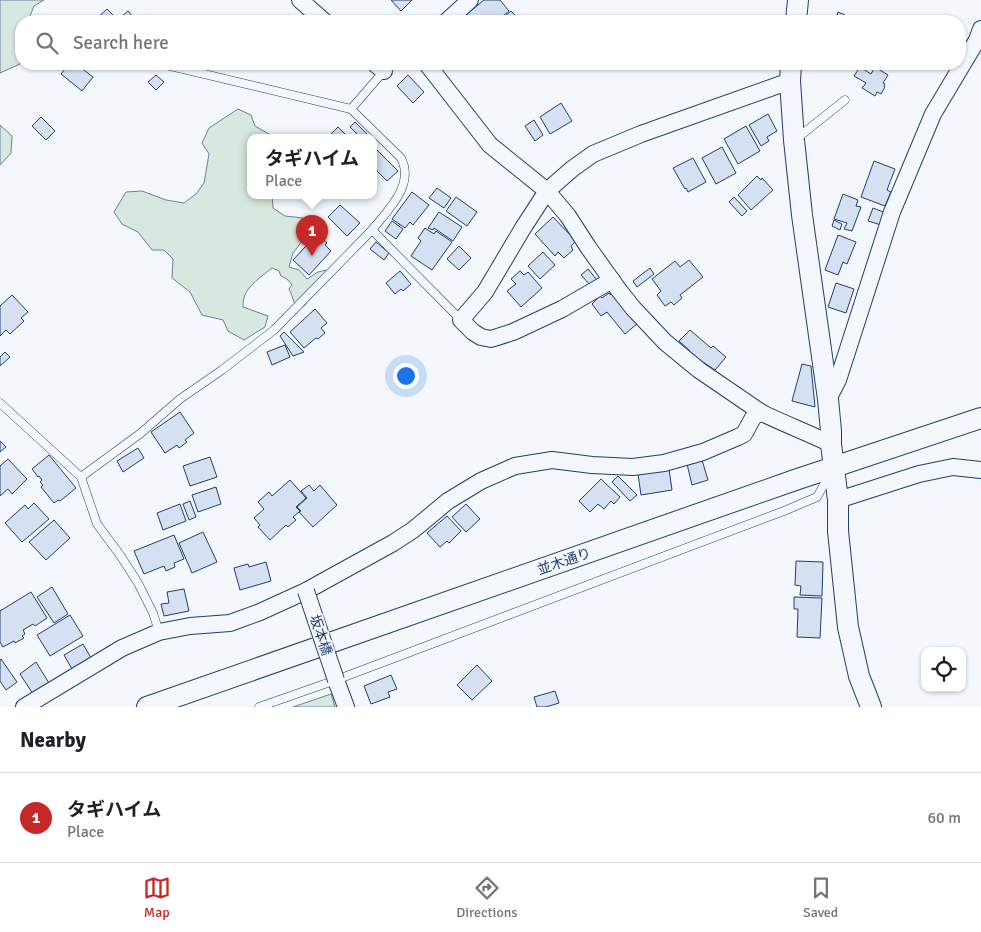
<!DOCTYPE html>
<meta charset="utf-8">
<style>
body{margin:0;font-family:Signika,"Noto Sans JP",sans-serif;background:#f2f2f2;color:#202124}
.controls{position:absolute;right:15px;bottom:15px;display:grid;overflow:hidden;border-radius:10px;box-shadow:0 1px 4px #0004}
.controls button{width:45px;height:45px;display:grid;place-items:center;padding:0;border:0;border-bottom:1px solid #e0e0e0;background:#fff;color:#202124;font:25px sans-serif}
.you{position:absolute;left:405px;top:375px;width:18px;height:18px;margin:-12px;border:4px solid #fff;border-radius:50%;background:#1a73e8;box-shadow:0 0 0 8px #1a73e833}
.badge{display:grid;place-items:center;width:32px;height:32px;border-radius:50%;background:#c62828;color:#fff;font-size:16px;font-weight:700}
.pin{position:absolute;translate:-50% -41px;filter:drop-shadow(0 1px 2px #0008)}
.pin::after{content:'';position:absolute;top:26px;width:18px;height:15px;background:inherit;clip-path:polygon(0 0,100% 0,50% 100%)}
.popup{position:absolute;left:247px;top:134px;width:130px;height:65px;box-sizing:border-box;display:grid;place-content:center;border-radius:10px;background:#fff;filter:drop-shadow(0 1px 4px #0005);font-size:16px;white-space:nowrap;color:#757577}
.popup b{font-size:19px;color:#202124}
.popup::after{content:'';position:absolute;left:50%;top:100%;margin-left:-10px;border:10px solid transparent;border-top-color:#fff}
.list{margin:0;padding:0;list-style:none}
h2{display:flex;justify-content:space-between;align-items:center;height:65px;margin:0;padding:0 20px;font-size:21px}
h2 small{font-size:16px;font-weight:400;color:#757577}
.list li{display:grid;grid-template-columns:32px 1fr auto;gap:15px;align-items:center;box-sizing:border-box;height:90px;padding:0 20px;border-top:1px solid #e0e0e0}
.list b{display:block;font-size:19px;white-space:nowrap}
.list p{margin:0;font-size:16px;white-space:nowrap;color:#757577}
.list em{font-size:16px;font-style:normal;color:#757577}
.icon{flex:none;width:28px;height:28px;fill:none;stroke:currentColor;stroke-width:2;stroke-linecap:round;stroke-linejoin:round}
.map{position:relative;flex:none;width:981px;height:707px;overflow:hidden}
.search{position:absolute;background:#fff;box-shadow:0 1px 4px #0004;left:15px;right:15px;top:15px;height:55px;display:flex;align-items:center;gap:12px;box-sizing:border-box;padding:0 18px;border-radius:20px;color:#757577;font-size:19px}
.sheet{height:155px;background:#fff}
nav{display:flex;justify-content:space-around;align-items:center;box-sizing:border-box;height:70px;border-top:1px solid #e0e0e0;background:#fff;font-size:14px;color:#757577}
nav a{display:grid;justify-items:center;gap:2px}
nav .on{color:#c62828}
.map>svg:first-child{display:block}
</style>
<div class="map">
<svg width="981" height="707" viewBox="0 0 981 707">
<rect width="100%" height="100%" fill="#f4f7fb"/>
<g fill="#d7e8df" stroke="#687fa3">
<polygon points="0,0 44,0 34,6 28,21 21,21 21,38 17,45 20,64 0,73"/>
<path d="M238 109 251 115 255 126 269 134 278 137H251V195H272L273 208 285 216 303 218 309 232 293 253 289 267 299 270 307 279 318 272 326 270 328 272 310 297 305 305 299 309C293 304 293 296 289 289L292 285 287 279 281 276 279 271 272 268C263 275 246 287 244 298 243 301 243 304 243 307L268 316 265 327 244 340 228 331 223 320 202 315 190 292 172 278 173 259 164 250H152L138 232 122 224 114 212 126 192 142 191 166 200 184 203 196 194 204 183 209 154 202 143 209 128Z"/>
<polygon points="0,125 12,136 11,153 0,165"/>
<polygon points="331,694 335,707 293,707"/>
</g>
<g fill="#d5e0f0" stroke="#1d3f73">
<polygon points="391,0 412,0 401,11"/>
<polygon points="484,0 500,0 509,11 498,20 495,17 489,21 472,21 467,14"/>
<polygon points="107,9 115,17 116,16 122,21 94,21"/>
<polygon points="128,11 134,18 131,21 127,21 122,16"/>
<polygon points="511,11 521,21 499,21"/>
<polygon points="838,12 845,15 843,21 835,21"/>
<polygon points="146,15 152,21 139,21"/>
<polygon points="69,64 76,64 93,77 82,91 61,74"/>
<polygon points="860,67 871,74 875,67 888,75 883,83 885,84 884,86 885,87 881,94 877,92 875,96 862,88 866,83 854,76"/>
<polygon points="156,75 164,82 156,90 148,82"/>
<polygon points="408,75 424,92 413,103 397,86"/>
<polygon points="561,103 572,121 550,134 540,117"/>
<polygon points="768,114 777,131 767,137 769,141 761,146 749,125"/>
<polygon points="41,117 55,131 46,140 32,126"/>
<polygon points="534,120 543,135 535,141 525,126"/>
<polygon points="355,122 370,137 360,137 350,127"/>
<polygon points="746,126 760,151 738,164 724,139"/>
<polygon points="338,127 347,136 350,134 354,137 328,137"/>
<polygon points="373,146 398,171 387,181 373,167"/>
<polygon points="722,147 736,173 716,184 702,158"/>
<polygon points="693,158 706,182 688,192 686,188 685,189 673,168"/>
<polygon points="874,161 895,169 887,190 891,192 885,206 861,197"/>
<polygon points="757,176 761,180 762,178 773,190 751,210 738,195"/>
<polygon points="437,188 451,198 444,208 429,198"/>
<polygon points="412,192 429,205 413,225 410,222 405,228 392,219"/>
<polygon points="843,194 858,200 856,206 861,207 852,231 844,229 847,223 834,219"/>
<polygon points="456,197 477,212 467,226 446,211"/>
<polygon points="734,197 747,211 742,216 729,202"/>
<polygon points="340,205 360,223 347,236 328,217"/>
<polygon points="873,208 886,213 881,225 868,221"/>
<polygon points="439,212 462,227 453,241 434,228 433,230 428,228"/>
<polygon points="553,217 576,241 571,246 573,250 564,258 558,252 555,256 535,234"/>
<polygon points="834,220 842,224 840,230 832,226"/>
<polygon points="392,221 403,229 396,239 385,231"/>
<polygon points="425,228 434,234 436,231 452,242 432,270 411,256 421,241 418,238"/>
<polygon points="317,234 327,243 325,245 331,251 309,275 293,260"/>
<polygon points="838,235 856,242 847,264 843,262 838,275 825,270"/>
<polygon points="376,242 389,253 384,260 370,249"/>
<polygon points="459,246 471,258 459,270 447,259"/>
<polygon points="543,252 555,265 540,279 528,266"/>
<polygon points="689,260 703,277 680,295 682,298 674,305 671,302 665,306 657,295 661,291 652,279 675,261 680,267"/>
<polygon points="650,268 654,274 637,287 633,281"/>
<polygon points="588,269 597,280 591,286 581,275"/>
<polygon points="400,271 411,284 403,291 401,289 395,294 386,283"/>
<polygon points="520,271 524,275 528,272 542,288 521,307 507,291 516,284 511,279"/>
<polygon points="836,283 854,289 846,313 828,307"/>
<polygon points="614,292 638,323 625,334 607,312 601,316 592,304 600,296 602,298 609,293 611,295"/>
<polygon points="12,295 28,312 21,318 24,321 10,334 6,330 0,336 0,306"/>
<polygon points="315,309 327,323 321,328 325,333 318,339 316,338 304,348 290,332"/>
<polygon points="690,330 711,348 713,346 726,357 715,370 689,353 690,351 679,341"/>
<polygon points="284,332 304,352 293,356 280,336"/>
<polygon points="285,345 290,357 272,365 267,352"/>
<polygon points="5,352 10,357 0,366 0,357"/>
<polygon points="802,364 811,366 815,407 792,401"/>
<polygon points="180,412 194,433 185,440 187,442 179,448 177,445 165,453 151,432"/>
<polygon points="0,441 6,447 0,452"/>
<polygon points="138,448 144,458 123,472 117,461"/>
<polygon points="49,455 76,488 60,501 58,500 54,503 41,487 43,485 40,482 42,480 39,476 38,477 32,469"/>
<polygon points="210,457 217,477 190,486 183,466"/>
<polygon points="8,459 27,479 12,494 8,489 0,496 0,466"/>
<polygon points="702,460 708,480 692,485 687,464"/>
<polygon points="669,469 672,490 641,495 638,474"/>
<polygon points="618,476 637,495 630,501 612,482"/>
<polygon points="601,479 620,497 614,504 611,501 604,509 598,504 590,512 579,501"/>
<polygon points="290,480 306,498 296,507 300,511 293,517 296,520 288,527 286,525 270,540 258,527 260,525 254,518 264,509 258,502 269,492 272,496"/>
<polygon points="309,485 314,491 320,485 337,505 313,527 299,512 301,511 297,507 307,498 301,491"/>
<polygon points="216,487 221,504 198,512 192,495"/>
<polygon points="190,501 196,517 189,520 183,504"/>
<polygon points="34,503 49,519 22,542 5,523 25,505 28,509"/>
<polygon points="180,504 186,521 163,530 157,513"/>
<polygon points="466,504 480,519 466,532 452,517"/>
<polygon points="447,516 461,531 449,543 447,541 440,547 427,533"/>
<polygon points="54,520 70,538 46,560 29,542"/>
<polygon points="203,532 217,562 192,573 179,543"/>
<polygon points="174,535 184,559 174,563 175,567 166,571 164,566 144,574 134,551"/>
<polygon points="796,561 823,562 822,596 800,595 801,586 795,585"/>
<polygon points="266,562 271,581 240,590 234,568 248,564 249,567"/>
<polygon points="52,587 68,614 54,623 37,597"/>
<polygon points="184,589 189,611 164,616 161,604 169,603 167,592"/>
<polygon points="31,592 47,618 35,626 33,624 23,630 25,634 22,636 24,638 15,643 14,641 3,647 0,642 0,611"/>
<polygon points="794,597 822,598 820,638 797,637 798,609 794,609"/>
<polygon points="70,615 83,636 50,656 37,635"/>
<polygon points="83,644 91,658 72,669 64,655"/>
<polygon points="1,659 17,682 6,690 0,681 0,660"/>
<polygon points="36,662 49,683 33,694 20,674"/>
<polygon points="477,665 492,681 472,700 457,685"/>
<polygon points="391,675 397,689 388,692 390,697 371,704 364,686"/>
<polygon points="555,691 559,703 546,707 537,707 534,697"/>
</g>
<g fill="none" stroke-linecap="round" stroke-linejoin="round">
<g stroke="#1d3f73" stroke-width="9">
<g id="service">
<polyline points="162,64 351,109 384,71 395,64"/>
<path d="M351 109 401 158C415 185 388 210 372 230"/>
<polyline points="796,139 845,100"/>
<polyline points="0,403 81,477"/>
<polyline points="159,632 153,613 138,583 120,555 97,524 81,477 141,433 180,399 222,370 274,330 372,230 461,320"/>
<polyline points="259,707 336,680 784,511 817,497 830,474"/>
</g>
</g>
<g stroke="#1d3f73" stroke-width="18">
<g id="minor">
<polyline points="300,0 324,21"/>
<polyline points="447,21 470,0"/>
<polyline points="375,64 384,71"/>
<polyline points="427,64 490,145 547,191 568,216 588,247 618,289 633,308 665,342 699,370 762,413"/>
<polyline points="612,280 562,309 513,332 491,339 481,337 473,332 461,320 485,292 523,228 547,191 572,169 593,154 641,134 790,81"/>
<polyline points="828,399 838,380 892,212 933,114 977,40 981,29"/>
<polyline points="838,500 919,474 953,467 981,470"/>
<polyline points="336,680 346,707"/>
<path d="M24 707 122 648 159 632 190 626 230 623 260 612 306 591 393 543 413 530 448 501 481 481 515 466 552 460 592 465 633 467 664 463 703 452 738 437 744 434 754 416 762 413C785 424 808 433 831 444"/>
</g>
</g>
<g stroke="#1d3f73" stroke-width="22">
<g id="tertiary">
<polyline points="796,21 798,0"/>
<polyline points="791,64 790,81 794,140 802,215 828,399 831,431 831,444 838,500 838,531 848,627 859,676 871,707"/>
<polyline points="147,707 795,480 981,418"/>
</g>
</g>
<use href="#service" stroke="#f4f7fb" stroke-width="8"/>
<use href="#minor" stroke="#f4f7fb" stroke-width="16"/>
<use href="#tertiary" stroke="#f4f7fb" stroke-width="20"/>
<g stroke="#1d3f73" stroke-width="18" stroke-linecap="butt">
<polyline id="minor-bridge" points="306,591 336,680"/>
</g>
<use href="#minor-bridge" stroke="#f4f7fb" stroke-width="16"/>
</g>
<g text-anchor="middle" stroke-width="4" stroke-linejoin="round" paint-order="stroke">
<g font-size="14" fill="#1d3f73" stroke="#f4f7fb">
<text transform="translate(564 561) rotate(-19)" y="5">並木通り</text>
<text transform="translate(321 635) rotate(71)" y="5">坂本橋</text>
</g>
</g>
</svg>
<div class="controls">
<button><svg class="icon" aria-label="locate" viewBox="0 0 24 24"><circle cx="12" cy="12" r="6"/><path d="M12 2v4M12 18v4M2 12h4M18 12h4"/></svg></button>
</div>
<div class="you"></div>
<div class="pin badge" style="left:312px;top:256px">1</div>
<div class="popup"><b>タギハイム</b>Place</div>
<div class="search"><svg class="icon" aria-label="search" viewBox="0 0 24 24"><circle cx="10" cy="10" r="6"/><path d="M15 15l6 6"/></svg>Search here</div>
</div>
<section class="sheet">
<h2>Nearby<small></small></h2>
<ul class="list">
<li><span class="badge">1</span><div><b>タギハイム</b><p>Place</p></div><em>60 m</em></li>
</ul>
</section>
<nav>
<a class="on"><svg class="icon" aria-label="map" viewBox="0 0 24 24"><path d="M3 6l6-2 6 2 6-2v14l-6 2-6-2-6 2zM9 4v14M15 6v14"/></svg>Map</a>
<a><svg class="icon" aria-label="directions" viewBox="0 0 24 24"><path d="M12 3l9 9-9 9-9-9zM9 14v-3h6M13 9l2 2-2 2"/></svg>Directions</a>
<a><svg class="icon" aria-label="saved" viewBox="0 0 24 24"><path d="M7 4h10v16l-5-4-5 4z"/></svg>Saved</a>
</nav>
